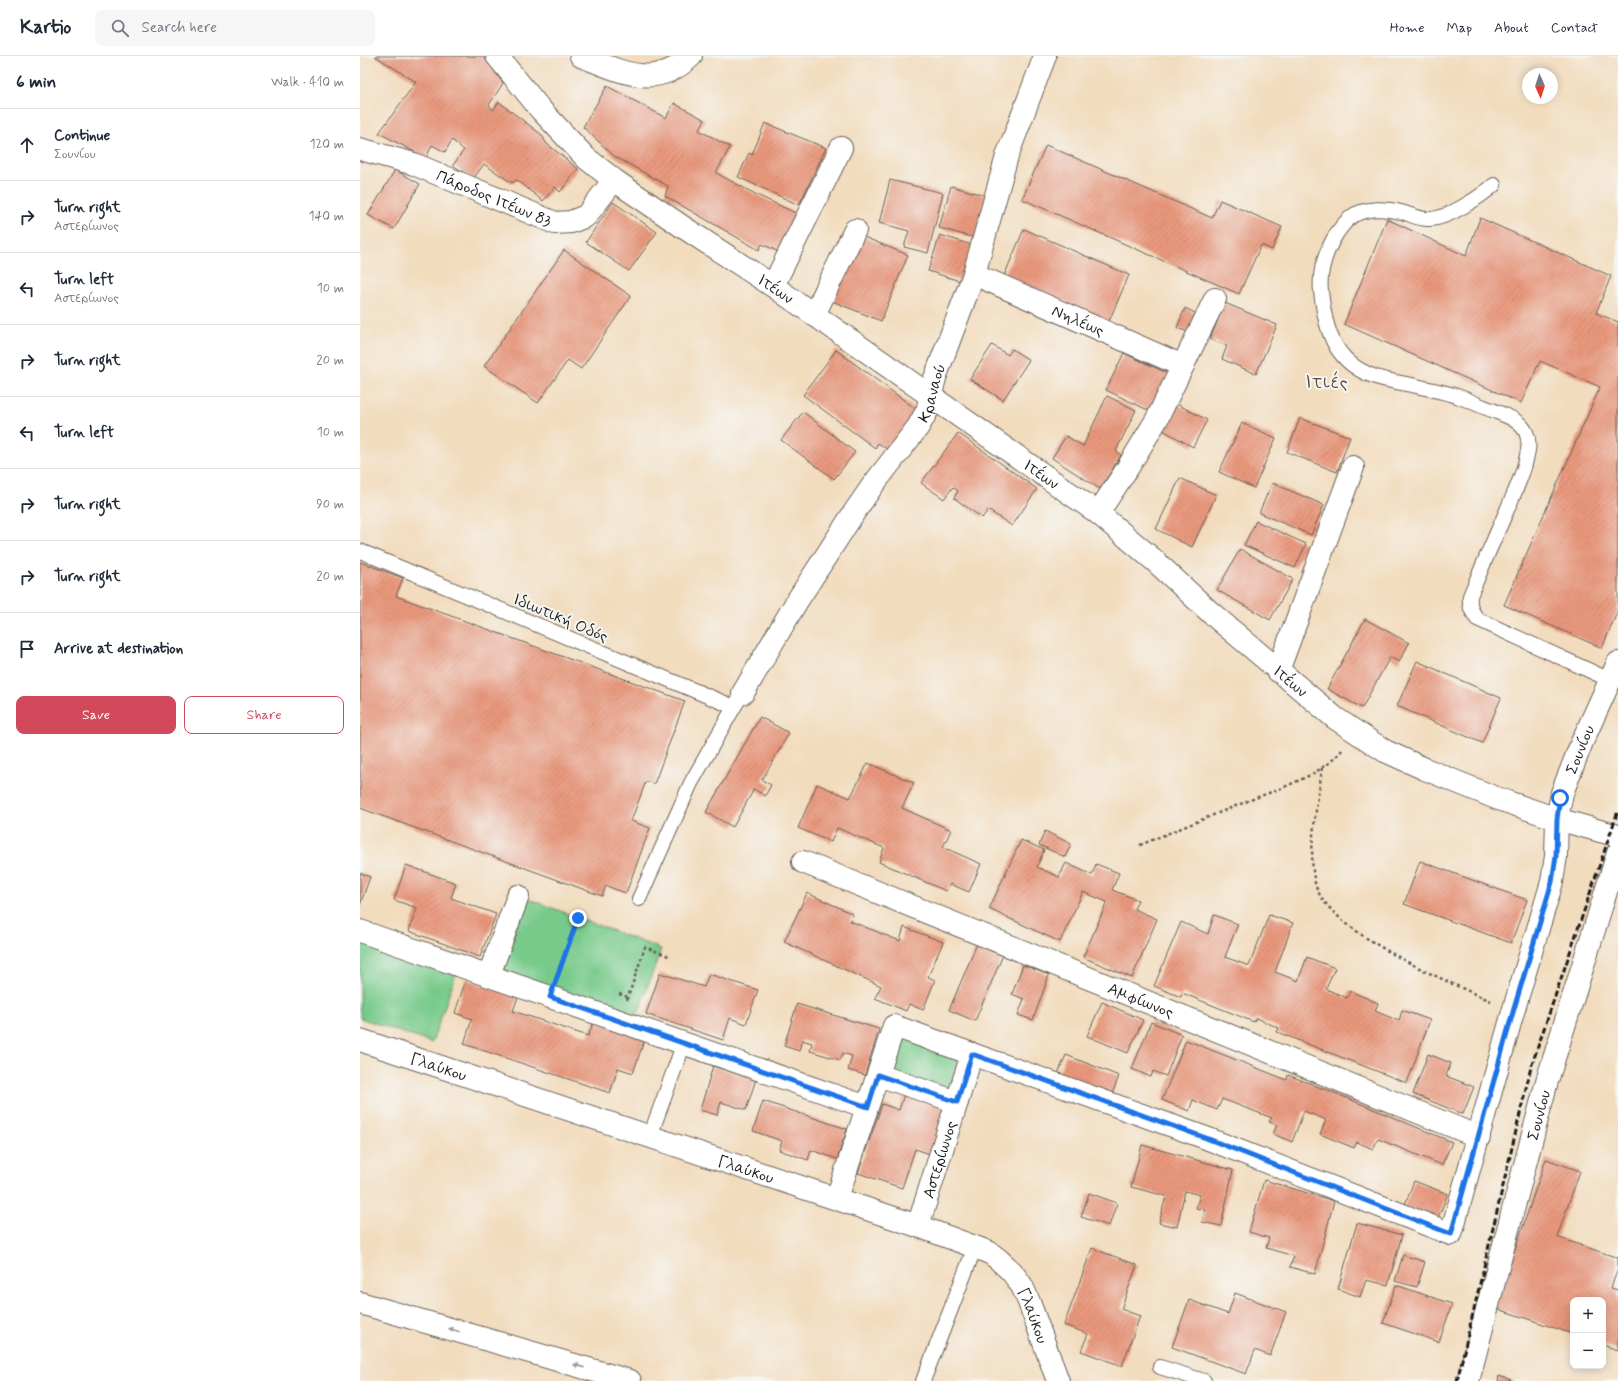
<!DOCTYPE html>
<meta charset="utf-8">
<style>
body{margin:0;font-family:Mynerve,sans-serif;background:#f6f6f7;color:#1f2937}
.controls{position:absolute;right:12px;bottom:12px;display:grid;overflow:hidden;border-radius:8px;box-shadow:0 2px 10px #0003}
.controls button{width:36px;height:36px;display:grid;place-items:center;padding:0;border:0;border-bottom:1px solid #e0e1e3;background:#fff;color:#1f2937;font:20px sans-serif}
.compass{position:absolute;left:1162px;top:12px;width:36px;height:36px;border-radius:50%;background:#fff;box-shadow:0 2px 10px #0003;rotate:177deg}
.stop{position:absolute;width:12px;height:12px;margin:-9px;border:3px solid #1a73e8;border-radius:50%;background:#fff}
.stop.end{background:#1a73e8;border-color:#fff;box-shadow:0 1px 4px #0008}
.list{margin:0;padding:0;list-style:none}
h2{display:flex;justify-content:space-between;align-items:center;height:52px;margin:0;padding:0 16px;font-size:17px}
h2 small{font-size:13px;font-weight:400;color:#747a83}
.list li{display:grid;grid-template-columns:26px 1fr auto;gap:12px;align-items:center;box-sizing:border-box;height:72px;padding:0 16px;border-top:1px solid #e0e1e3}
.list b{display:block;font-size:15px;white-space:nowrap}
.list p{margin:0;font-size:13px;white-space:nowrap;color:#747a83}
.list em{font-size:13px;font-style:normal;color:#747a83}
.actions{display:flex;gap:8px;padding:12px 16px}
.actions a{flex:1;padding:9px 0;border:1px solid #d1495b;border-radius:8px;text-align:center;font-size:14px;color:#d1495b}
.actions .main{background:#d1495b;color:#fff}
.icon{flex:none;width:22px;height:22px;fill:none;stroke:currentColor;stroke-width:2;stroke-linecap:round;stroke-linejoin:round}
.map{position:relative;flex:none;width:1258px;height:1325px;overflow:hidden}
header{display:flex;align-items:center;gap:24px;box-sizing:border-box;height:56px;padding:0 20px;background:#fff;border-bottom:1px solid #e0e1e3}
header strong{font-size:19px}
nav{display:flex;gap:22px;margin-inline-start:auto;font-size:14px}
.search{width:280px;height:36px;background:#f6f6f7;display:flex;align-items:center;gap:10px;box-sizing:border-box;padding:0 14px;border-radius:8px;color:#747a83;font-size:15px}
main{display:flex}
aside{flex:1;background:#fff}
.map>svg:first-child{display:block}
</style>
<header>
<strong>Kartio</strong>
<div class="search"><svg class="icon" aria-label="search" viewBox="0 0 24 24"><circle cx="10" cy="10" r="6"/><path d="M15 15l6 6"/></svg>Search here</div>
<nav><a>Home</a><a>Map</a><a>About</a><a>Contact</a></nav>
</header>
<main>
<aside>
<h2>6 min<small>Walk · 410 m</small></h2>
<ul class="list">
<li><svg class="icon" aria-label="ahead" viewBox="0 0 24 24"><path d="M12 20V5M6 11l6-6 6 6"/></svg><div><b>Continue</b><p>Σουνίου</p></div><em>120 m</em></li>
<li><svg class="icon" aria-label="right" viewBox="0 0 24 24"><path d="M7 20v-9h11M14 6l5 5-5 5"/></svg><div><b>Turn right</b><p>Αστερίωνος</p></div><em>140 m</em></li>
<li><svg class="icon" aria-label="left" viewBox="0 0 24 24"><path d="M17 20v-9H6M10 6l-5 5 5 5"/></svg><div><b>Turn left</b><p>Αστερίωνος</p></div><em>10 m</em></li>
<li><svg class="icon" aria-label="right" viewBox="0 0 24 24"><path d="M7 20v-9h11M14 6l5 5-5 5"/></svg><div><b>Turn right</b></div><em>20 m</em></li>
<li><svg class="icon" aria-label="left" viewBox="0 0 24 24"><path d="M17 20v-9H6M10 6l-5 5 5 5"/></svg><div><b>Turn left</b></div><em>10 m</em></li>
<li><svg class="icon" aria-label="right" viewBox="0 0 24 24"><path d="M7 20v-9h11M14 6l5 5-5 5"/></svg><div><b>Turn right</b></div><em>90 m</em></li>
<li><svg class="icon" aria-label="right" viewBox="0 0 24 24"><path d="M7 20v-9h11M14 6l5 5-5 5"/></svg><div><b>Turn right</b></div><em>20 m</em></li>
<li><svg class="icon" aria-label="arrive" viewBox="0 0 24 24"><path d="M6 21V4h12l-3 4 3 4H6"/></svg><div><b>Arrive at destination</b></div></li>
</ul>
<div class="actions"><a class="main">Save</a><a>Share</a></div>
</aside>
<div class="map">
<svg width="1258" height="1325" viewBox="0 0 1258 1325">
<defs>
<pattern id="building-hatch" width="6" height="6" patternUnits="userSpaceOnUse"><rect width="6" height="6" fill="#e9987d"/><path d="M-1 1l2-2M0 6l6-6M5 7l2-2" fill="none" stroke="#c7826b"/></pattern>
</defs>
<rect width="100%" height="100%" fill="#f6f6f2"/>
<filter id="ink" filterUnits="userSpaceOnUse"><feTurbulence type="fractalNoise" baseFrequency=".025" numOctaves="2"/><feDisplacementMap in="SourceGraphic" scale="8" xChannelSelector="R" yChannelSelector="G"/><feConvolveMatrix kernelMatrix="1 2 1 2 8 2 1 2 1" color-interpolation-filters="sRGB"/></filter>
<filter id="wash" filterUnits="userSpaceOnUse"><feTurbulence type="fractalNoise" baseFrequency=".012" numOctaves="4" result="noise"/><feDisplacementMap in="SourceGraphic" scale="16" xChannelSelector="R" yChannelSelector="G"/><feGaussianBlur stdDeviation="0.9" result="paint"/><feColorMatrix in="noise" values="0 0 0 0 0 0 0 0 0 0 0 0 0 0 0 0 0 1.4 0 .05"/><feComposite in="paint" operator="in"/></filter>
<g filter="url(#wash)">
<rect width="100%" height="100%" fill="#f2dcbe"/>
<g fill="#78ca8b" stroke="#4a7354">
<polygon points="166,842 301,893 276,963 140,915"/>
<polygon points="0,885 96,918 72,987 0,962"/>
<polygon points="539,976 600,997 587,1037 525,1015"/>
</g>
<g id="blocks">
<g fill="url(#building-hatch)">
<polygon points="15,0 123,0 143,27 129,49 133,54 139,46 182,79 186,87 218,113 200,136 195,131 183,145 157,124 152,127 124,108 113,123 93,109 104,94 92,84 85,96 72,89 66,102 19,77 56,26"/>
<polygon points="247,30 306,62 314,47 345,64 339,74 370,91 356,117 397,139 440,159 421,197 402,188 399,194 305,140 308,130 254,100 223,71"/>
<polygon points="405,67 466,92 439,149 378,121 389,97 392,99"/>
<polygon points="686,89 852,162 860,144 922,171 912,194 901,189 879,238 662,143"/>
<polygon points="35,114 60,128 34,173 8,159"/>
<polygon points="530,124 583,137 568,197 544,191 549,175 519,167"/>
<polygon points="591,130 627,140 615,182 579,172"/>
<polygon points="253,146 297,176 269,215 226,186"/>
<polygon points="1120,162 1251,220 1236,257 1258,266 1258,554 1242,592 1144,549 1240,331 1180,305 1161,347 984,268 1027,163 1106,200"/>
<polygon points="664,173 769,219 749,265 644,220"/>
<polygon points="499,179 548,199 521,265 472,245"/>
<polygon points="580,179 612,189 600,225 568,215"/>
<polygon points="204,194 271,240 221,313 208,304 178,347 124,310"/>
<polygon points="865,247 917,269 896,318 862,303 867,290 850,283"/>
<polygon points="825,252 839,259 831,277 817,272"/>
<polygon points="632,289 648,299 652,293 669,304 643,344 610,323"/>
<polygon points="476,294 560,356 531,396 518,387 515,392 443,339"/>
<polygon points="764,297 809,318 792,356 746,334"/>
<polygon points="747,340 776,354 756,395 761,399 740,433 692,402 706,380 723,390"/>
<polygon points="815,347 847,364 833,391 801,373"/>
<polygon points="443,356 495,396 474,423 421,384"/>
<polygon points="940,362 990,381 977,416 927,396"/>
<polygon points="882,367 916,382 894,432 859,416"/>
<polygon points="598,377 677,433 652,470 628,454 622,462 594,442 598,435 593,431 584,443 561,427"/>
<polygon points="820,422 856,439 832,491 796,473"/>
<polygon points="912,427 964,449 951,479 899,457"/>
<polygon points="896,465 946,488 935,512 884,489"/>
<polygon points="880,493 933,523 910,564 857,534"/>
<polygon points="0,506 43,522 36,540 325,645 294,728 286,725 271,765 290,772 266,837 246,830 242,840 0,752"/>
<polygon points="1005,563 1049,587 1039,606 1030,601 1002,652 967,633"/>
<polygon points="1057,605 1141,642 1122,687 1037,650"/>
<polygon points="400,661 429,677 402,724 411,729 405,740 394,733 373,771 346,756"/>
<polygon points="508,707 554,727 542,752 591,774 583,791 621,808 609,836 590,828 586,835 519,806 524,792 477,772 471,786 438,772 457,728 490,742"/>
<polygon points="685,775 711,788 705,801 679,789"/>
<polygon points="661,784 684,794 677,811 699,821 706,807 732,819 736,808 759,817 752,834 778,844 774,853 797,863 772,922 723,901 747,846 723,836 700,886 629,853"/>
<polygon points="1060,805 1167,844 1151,887 1044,848"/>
<polygon points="46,809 96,827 91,842 136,858 120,901 49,875 57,852 34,844"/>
<polygon points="0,817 10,821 0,849"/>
<polygon points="447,837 493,858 490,865 540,885 544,871 583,886 568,921 575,924 563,954 549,948 546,955 515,942 521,930 424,886"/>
<polygon points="854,859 878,868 865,901 889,910 909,859 933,867 915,916 938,925 947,901 975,912 966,933 987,942 990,935 1018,947 1015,955 1039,965 1042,954 1070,964 1047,1027 917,976 919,972 896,962 894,966 822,937 821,941 794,930 821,866 848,878"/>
<polygon points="617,888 643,899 615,965 589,954"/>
<polygon points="663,909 689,919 673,964 658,959 664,943 652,938"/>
<polygon points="300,917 344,931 349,918 398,934 386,968 370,962 363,984 286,958"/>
<polygon points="106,923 158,941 153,955 228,980 234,965 285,982 273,1017 258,1012 250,1037 104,988 112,963 95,957"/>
<polygon points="742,946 783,964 768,997 727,980"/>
<polygon points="437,948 519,973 505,1019 488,1014 492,1000 483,997 480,1004 450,995 452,987 442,984 439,995 424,990"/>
<polygon points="791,966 822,979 806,1020 793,1015 791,1021 772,1013"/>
<polygon points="826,984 927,1024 928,1019 977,1038 1092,1086 1082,1109 1018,1083 1013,1093 997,1086 994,1092 960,1078 966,1064 944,1055 932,1086 913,1078 917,1069 909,1066 912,1062 862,1043 857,1054 833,1044 829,1055 802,1044"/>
<polygon points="1068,998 1091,1007 1086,1020 1114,1031 1103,1058 1053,1038"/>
<polygon points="706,999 759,1020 751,1041 697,1020"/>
<polygon points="353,1010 396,1023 386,1054 361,1046 357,1059 340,1054"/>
<polygon points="545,1035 590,1050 573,1099 555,1093 542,1132 498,1117 522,1048 539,1054"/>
<polygon points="403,1045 487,1073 477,1103 451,1094 448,1104 419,1094 422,1085 393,1075"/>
<polygon points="782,1089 873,1114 861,1170 842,1166 845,1154 836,1152 840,1139 825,1135 817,1171 799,1167 806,1140 771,1131"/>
<polygon points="1186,1103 1220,1115 1197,1181 1258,1202 1258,1212 1251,1232 1258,1234 1258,1294 1243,1289 1243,1244 1213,1244 1213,1278 1135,1252"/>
<polygon points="904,1124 974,1145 955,1218 930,1211 934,1200 906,1192 909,1182 889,1176"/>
<polygon points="1054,1125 1088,1138 1077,1164 1044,1151"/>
<polygon points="729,1137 757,1147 749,1170 721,1161"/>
<polygon points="997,1167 1042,1179 1028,1229 1006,1224 1000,1241 978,1233"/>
<polygon points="732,1192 777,1209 761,1253 780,1260 762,1310 721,1295 728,1278 704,1269"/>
<polygon points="1043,1199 1065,1206 1057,1231 1035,1225"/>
<polygon points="1036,1229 1092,1248 1079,1286 1023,1267"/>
<polygon points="875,1237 926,1256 910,1300 895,1294 886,1318 812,1291 829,1244 868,1258"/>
<polygon points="1139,1320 1154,1325 1138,1325"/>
</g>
</g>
</g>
<g filter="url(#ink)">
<use href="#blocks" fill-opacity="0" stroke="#675f55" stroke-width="1"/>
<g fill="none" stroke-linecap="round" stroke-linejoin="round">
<g stroke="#675f55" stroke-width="16">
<g id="lane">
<path d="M1134 129C1120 141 1086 164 1068 163 1058 163 1050 158 1041 156 1026 152 1005 151 991 161 972 177 958 210 961 235 965 273 974 306 1013 320 1027 325 1042 327 1056 330 1070 333 1084 336 1097 340 1109 344 1120 350 1132 354 1144 359 1159 363 1166 376 1169 383 1169 392 1167 399 1164 418 1154 437 1147 454 1134 483 1122 511 1110 540 1109 550 1111 554 1117 563L1250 624"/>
<polyline points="0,495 374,651 383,637"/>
<polyline points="279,843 331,727 374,651"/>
<polyline points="290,1080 324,987"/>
<polyline points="800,1311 844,1325"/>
<polyline points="563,1325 615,1191"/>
</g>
</g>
<g stroke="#675f55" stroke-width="24">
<g id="street">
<path id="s1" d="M137 0 181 54 226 102 254 124 323 171 413 230 738 457 795 505 851 557 975 662 1025 695 1065 713 1136 742 1197 763 1258 780"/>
<path d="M221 0C260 15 295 35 331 0"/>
<path id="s2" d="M0 93 54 108 195 167 211 166 226 160 254 124"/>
<path id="s3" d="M614 218 823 310"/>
<polyline points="413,230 481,92"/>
<polyline points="454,259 495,174"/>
<polyline points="738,457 767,413 797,363 855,243"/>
<polyline points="918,615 993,411"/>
<path id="s4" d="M383 637 437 545 493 458 513 429 558 371 567 355 575 322 614 218 647 100 685 0"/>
<path id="s5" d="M443 806 1119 1081"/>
<polyline points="0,875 507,1051"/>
<polyline points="129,919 158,840"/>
<path id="s6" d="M0 984 558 1170 615 1191 630 1197 638 1203 652 1216 662 1230 669 1246 698 1325"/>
<polyline points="518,1019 597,1046"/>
<polyline points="477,1142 534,970 612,998"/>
<path id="s7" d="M558 1170 612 998 846 1082 1091 1178 1153 956 1192 826 1196 800 1197 763 1202 737 1222 686 1258 607"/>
<path id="s8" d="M1108 1325 1187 1025 1258 797"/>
</g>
</g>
<g stroke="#675f55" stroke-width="24">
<polyline id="primary" points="0,1247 270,1325"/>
</g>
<g stroke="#675f55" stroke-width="2.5" stroke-dasharray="3 3" stroke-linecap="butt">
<path d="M962 712C958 748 947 792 955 827 966 875 1088 926 1131 945"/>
<path d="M780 789C814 775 848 761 883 747 914 734 961 721 982 694"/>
<polyline points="197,919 218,862"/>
<polyline points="259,938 268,941"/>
<polyline points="267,944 285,891 311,901"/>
</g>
<use href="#lane" stroke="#fff" stroke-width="14"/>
<use href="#street" stroke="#fff" stroke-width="22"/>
<use href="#primary" stroke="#fff" stroke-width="22"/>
<polyline stroke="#1c1c1c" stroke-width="3" stroke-dasharray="6 3" stroke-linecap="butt" points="1097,1325 1171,1011 1258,755"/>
</g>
<defs><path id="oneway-solid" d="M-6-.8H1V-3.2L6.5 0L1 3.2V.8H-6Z"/></defs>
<g fill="#999">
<use href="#oneway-solid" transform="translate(94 1274) rotate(-164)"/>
<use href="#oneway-solid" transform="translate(219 1310) rotate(-164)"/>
</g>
</g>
<g fill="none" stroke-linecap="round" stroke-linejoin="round" filter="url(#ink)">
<polyline stroke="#1a73e8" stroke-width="5" points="218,862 190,941 508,1051 518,1019 597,1046 612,998 846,1082 1091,1178 1153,956 1192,826 1196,800 1197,763 1200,742"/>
</g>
<g text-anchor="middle" stroke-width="4" stroke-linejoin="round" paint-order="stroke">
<g font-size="16" fill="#1c1c1c" stroke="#f6f6f2">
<text dy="6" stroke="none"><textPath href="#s2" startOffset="143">Πάροδος Ιτέων 83</textPath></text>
<text dy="6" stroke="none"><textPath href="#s1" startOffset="366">Ιτέων</textPath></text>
<text dy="6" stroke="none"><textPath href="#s3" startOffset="114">Νηλέως</textPath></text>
<text dy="6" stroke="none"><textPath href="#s4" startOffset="356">Κραναού</textPath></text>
<text dy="6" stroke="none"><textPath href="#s1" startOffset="690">Ιτέων</textPath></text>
<text transform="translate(201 561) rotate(23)" y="6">Ιδιωτική Οδός</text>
<text dy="6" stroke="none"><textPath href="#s1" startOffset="1014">Ιτέων</textPath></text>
<text dy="6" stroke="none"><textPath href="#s7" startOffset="1195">Σουνίου</textPath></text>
<text dy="6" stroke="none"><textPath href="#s5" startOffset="365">Αμφίωνος</textPath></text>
<text dy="6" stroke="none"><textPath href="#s6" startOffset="83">Γλαύκου</textPath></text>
<text dy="6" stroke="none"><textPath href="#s8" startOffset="275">Σουνίου</textPath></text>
<text dy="6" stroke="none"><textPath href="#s7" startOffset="70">Αστερίωνος</textPath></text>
<text dy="6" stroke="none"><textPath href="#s6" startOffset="407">Γλαύκου</textPath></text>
<text dy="6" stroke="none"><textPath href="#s6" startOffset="743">Γλαύκου</textPath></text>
</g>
<g font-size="18" letter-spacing="1" fill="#64473e" stroke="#f6f6f2">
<text x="967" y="332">Ιτιές</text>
</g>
</g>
</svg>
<div class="controls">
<button>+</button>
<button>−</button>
</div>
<svg class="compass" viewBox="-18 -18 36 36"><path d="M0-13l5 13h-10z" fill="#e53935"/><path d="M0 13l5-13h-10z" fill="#747a83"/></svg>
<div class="stop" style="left:1200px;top:742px"></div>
<div class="stop end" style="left:218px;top:862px"></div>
</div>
</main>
